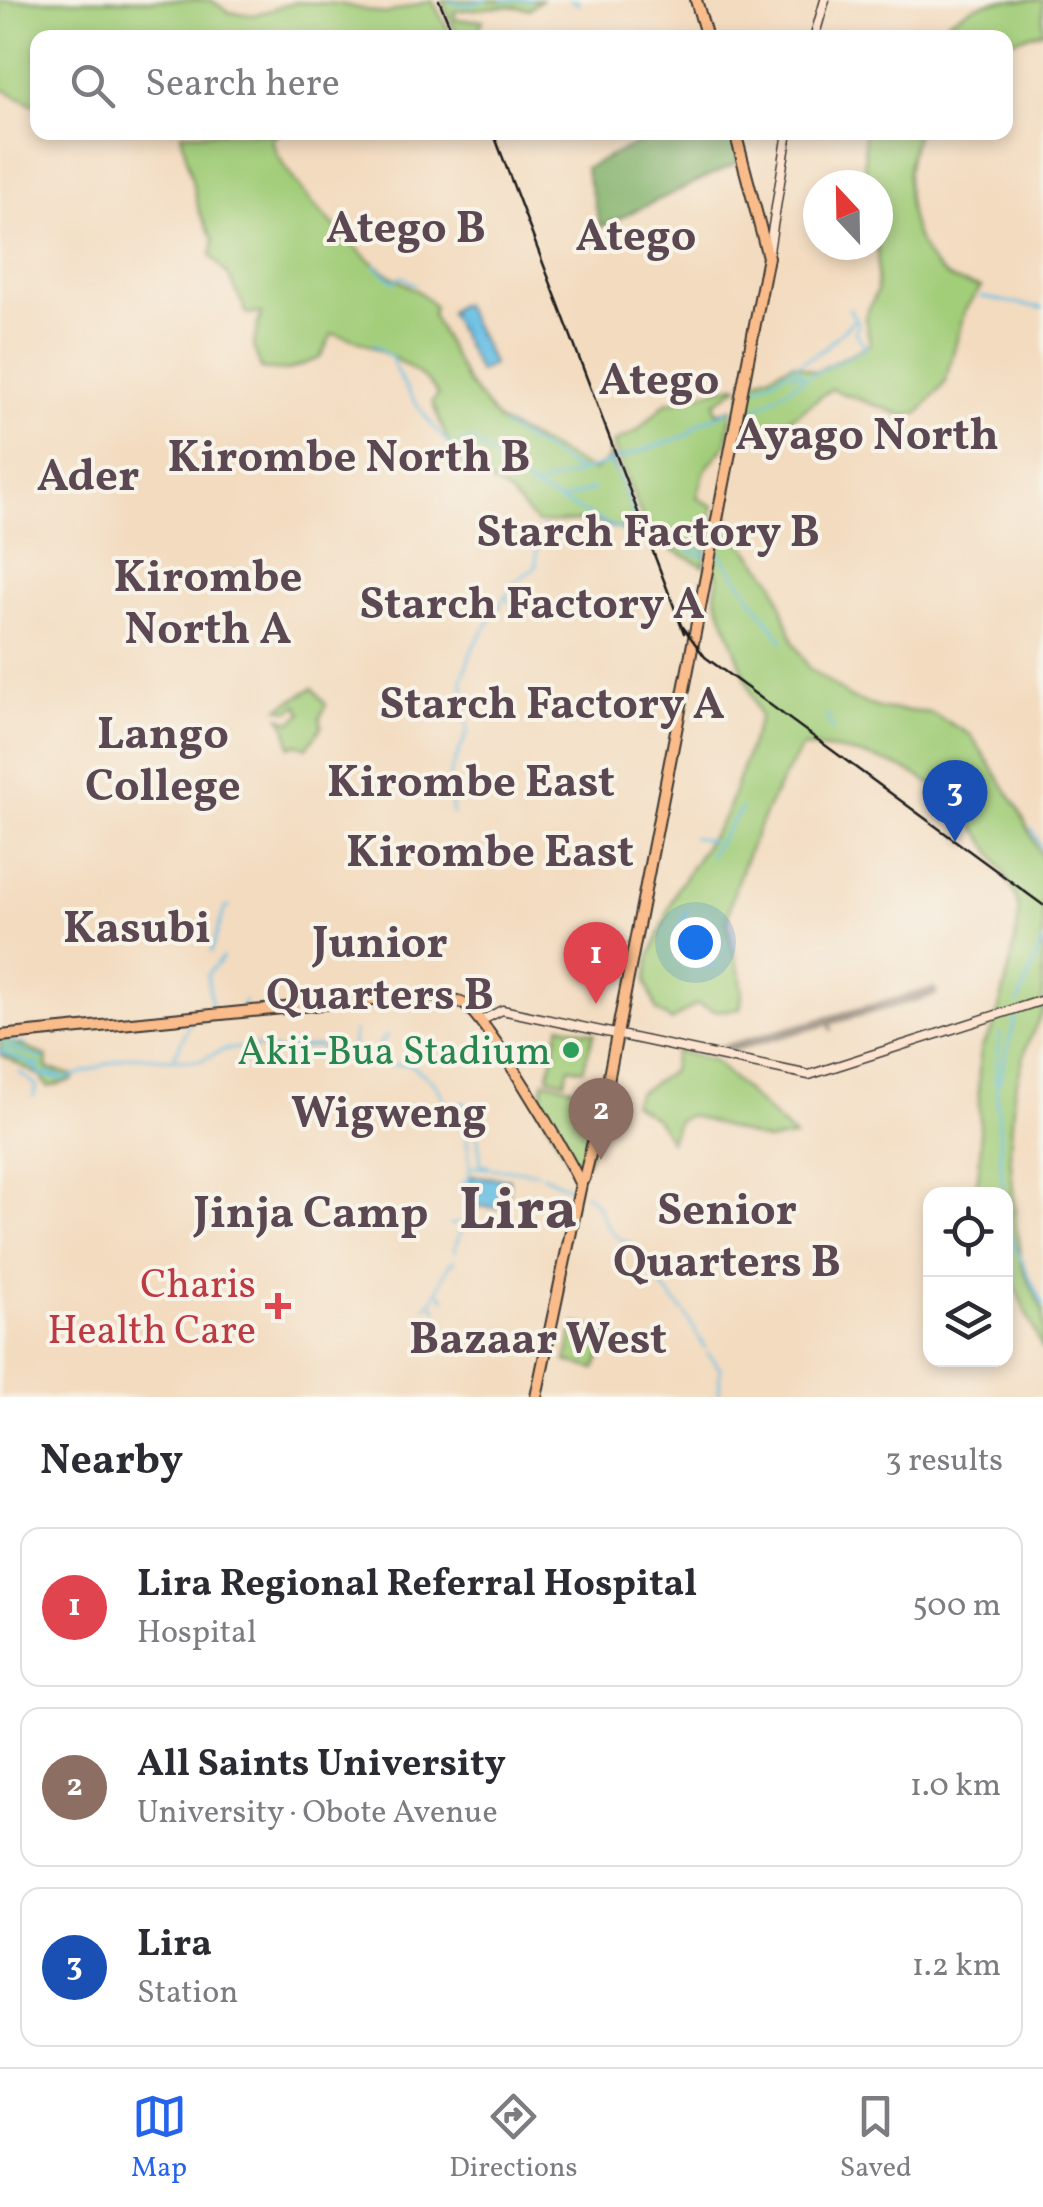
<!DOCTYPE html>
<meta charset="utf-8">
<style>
body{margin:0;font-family:Vollkorn,serif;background:#f7f7f7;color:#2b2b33}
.controls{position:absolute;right:30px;bottom:30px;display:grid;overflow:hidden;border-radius:20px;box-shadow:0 5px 15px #0003}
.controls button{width:90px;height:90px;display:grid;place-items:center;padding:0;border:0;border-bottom:2px solid #e1e1e2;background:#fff;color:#2b2b33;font:50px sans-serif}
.compass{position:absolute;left:803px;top:170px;width:90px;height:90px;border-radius:50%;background:#fff;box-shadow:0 5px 15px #0003;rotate:338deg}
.you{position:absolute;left:695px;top:942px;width:35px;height:35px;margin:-25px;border:8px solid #fff;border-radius:50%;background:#1a73e8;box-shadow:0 0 0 15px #1a73e833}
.badge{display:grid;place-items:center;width:65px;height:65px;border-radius:50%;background:#2563eb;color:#fff;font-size:32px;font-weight:700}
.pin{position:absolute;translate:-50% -82px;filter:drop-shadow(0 2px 5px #0008)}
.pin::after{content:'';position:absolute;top:52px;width:35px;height:30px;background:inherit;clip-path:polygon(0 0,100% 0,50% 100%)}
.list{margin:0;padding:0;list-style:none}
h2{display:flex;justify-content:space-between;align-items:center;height:130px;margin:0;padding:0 40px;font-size:42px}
h2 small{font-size:32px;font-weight:400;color:#7c7c81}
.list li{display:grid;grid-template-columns:65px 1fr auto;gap:30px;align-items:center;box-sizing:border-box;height:160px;margin:0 20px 20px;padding:0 20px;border:2px solid #e1e1e2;border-radius:20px}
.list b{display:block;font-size:38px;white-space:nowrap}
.list p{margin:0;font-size:32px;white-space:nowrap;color:#7c7c81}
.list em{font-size:32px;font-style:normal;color:#7c7c81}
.icon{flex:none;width:55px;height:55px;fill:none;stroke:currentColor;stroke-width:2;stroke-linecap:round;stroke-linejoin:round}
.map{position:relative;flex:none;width:1043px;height:1397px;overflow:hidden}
.search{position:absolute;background:#fff;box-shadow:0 5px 15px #0003;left:30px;right:30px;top:30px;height:110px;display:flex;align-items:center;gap:25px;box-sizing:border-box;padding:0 35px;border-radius:20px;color:#7c7c81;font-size:38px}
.sheet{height:670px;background:#fff}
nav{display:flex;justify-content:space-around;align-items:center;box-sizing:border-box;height:140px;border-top:2px solid #e1e1e2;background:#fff;font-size:28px;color:#7c7c81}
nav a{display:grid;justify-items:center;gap:5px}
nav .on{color:#2563eb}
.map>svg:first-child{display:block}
</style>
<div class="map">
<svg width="1043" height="1397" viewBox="0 0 1043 1397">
<rect width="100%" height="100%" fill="#f7f3e8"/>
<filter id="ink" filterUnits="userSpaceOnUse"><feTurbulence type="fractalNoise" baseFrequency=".01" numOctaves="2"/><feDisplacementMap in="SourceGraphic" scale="20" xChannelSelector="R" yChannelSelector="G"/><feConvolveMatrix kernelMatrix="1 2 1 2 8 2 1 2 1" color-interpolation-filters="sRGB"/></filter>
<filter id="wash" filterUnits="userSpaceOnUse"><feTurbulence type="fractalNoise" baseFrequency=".0048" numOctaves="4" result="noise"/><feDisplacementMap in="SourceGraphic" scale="40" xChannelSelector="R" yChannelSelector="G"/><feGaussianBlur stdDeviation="2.25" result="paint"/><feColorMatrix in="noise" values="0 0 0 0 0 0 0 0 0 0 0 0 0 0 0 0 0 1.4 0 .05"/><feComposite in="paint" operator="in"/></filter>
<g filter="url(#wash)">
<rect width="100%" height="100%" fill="#f3dbbf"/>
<g fill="#a2cd79" stroke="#5f744a" stroke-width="2.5">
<polygon points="0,0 211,0 229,12 254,15 296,2 339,4 385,14 432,0 452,37 38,38 37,106 0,88"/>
<polygon points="442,0 541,0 529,9 509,6 454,11 456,20 483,20 476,38 458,37"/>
<path d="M1043 0V31L1006 42V38L927 37C975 0 983 0 1043 0Z"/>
<path d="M181 133H279L272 139C281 177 356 253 390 275 405 284 423 292 434 306L432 315 467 382 498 421 593 471 608 460 609 450 642 537 592 521 537 523 508 493 456 461 432 402 438 395C425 370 361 338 332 334L320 358 286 371 261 369 253 346 261 313 247 314 230 278 211 256 214 240 199 211Z"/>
<path d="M864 133H917C899 175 905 243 944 274 953 282 969 284 981 287L965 310 945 383 919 413 905 416 831 389 795 416 747 437 732 451 744 387 793 363 815 372 870 344 865 317 877 291 878 185H865Z"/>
<polygon points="734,385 739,386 715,403 717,413 732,409 727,443 705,470 697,498 713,506 704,566 650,538 613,443 637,431 666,403"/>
<path d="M721 513 730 519 736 535 774 582 793 641 809 668 851 698 879 708 931 713 971 735 1019 809 1043 860V1010L1027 1045 1014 1093 1010 1151 1016 1229 1022 1266 1043 1312V1351L1006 1267V1194H974C988 1146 973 1100 981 1051 982 1041 991 1035 994 1025 1004 992 1014 955 1018 921 1021 900 1009 883 999 865 955 782 895 752 803 747 780 775 726 890 728 926 731 956 748 977 740 1009L715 1011 697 1004 671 1021 657 1011 646 981 650 957 677 889 726 814 760 717 715 594 718 578 711 563Z"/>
<polygon points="313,688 326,705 320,718 322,726 307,748 297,744 290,747 287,728 280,717 292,722 302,713 298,705 289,711 279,708"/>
<polygon points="560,1025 594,1033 583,1070 569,1067 565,1081 548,1077"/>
<polygon points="0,1038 46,1056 48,1069 73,1075 73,1080 48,1087 40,1076 0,1054"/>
<polygon points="675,1051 713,1060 795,1137 767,1141 689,1115 678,1121 670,1141 656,1119 632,1103 638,1093 672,1071"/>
<polygon points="544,1081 594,1092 601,1101 588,1162 570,1162 540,1109"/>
<polygon points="575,1324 611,1331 609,1348 604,1349 595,1369 566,1361"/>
</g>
<polygon fill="#81b069" stroke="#4e6642" stroke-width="2.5" points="660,133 733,133 741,161 601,227 585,168"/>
<g fill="#67bfe4" stroke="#426e80" stroke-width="2.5">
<polygon points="457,305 463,305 493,364 479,372 449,312"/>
<polygon points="471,1176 509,1179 507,1208 468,1206"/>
</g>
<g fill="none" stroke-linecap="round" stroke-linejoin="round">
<g stroke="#67bfe4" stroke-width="2.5">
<polyline points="503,0 531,0"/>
<polyline points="569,0 578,2"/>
<polyline points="577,0 578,5"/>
<polyline points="450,2 465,5 487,0"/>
<polyline points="375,265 394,282 401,276 415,284"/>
<polyline points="981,297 1043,308"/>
<path d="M373 344 392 358C395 379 436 432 452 447L472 440 532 488 620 530"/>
<polyline points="791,375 800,371 803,379 866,348 855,331 859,324 849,309"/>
<polyline points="758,387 821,351 854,320"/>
<polyline points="749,413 802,380"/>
<polyline points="503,426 580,472 688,435 698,424 730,410"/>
<path d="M610 464 618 474 640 531C673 531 688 556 705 556"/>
<polyline points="534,487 578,473"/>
<polyline points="561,501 593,489"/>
<polyline points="687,545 708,551"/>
<polyline points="717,550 783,641"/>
<polyline points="536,567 537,538 544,526"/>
<polyline points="507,598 517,609 522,606"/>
<polyline points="826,715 833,730"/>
<polyline points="449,776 468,731 462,679 473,647 515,582 535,568"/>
<polyline points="452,782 452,814"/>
<polyline points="729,826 742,808"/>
<polyline points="1032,829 1043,851"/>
<polyline points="692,837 712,841"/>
<polyline points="709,856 728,828"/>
<polyline points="227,907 230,907"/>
<polyline points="684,913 685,950 700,967 716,966"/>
<polyline points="674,936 688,910"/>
<polyline points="211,952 225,908"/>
<polyline points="1018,1004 1043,941"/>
<polyline points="212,1006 207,975 223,957"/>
<polyline points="240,1010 245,1001"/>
<polyline points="1000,1034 996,1078 1003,1194"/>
<polyline points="1,1040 26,1045"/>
<polyline points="0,1052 27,1062 42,1076 65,1079 129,1056 199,1061 223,1050 256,1046 277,1051 317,1046 361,1063 411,1065 434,1082 467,1137 470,1167 465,1217 454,1251"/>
<polyline points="2,1052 5,1047 44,1059"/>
<polyline points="351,1054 354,1031"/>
<polyline points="174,1058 191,1020"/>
<polyline points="384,1060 379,1044 387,1036"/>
<polyline points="27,1062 40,1065 38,1071"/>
<polyline points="19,1072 37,1086 33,1097"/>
<polyline points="46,1073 61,1077"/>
<polyline points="999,1082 1017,1012"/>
<polyline points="454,1104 465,1103 478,1138 481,1164 488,1166"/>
<polyline points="473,1167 536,1172"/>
<polyline points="542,1175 577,1191"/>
<polyline points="458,1189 467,1179"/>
<path d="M585 1194C607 1207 598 1233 632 1244"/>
<polyline points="450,1225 457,1223"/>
<polyline points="1006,1227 1043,1305"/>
<polyline points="634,1246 654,1265 657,1281 684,1312"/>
<polyline points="440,1293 445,1299"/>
<polyline points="433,1304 437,1310"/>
<path d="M426 1307C442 1293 438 1275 454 1260"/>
<polyline points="686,1315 705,1348"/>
<polyline points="707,1353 720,1368 719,1397"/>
</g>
<polyline stroke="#887c6e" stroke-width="4" points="829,1021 831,1030"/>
<polyline stroke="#887c6e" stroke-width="10" points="721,1050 933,992"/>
</g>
</g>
<g filter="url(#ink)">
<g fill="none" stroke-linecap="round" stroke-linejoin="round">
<g stroke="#3c3934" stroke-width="11">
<g id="secondary">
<polyline points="814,38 825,0"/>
<polyline points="769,251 788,132"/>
<polyline points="481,1021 502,1010 809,1075 1043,1000"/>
</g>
</g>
<g stroke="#3c3934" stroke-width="14">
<g id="primary">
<polyline points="696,0 707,38"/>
<path d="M0 1036 394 997C416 996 444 993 464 1004 484 1015 567 1154 579 1181"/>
<circle cx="603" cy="1093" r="8"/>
<polyline points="607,1086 768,257 735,132"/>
<polyline points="584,1179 603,1101"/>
<polyline points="536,1397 581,1184"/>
</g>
</g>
<use href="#secondary" stroke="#fde4d0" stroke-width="8"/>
<use href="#primary" stroke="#f9bc8a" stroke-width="10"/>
<g stroke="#1c1c1c" stroke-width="2.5">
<polyline points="439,0 455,38"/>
<polyline points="493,132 684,633"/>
<polyline points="683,627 705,657 1043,905"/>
</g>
</g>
</g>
<circle fill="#2e9e5b" stroke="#f7f3e8" stroke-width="4" cx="571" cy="1050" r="10"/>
<path fill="#e0444e" stroke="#f7f3e8" stroke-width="4" d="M273 1291h10v10h10v10h-10v10h-10v-10h-10v-10h10z"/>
<g text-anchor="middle" stroke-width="8" stroke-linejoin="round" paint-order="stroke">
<g font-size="40" fill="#27864d" stroke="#f7f3e8" text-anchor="end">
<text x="551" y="1064">Akii-Bua Stadium</text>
</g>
<g font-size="40" fill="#be3a42" stroke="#f7f3e8" text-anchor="end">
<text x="256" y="1297">Charis<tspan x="256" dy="46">Health Care</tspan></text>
</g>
<g font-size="45" font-weight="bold" fill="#5b4852" stroke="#f7f3e8">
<text x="406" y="242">Atego B</text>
<text x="636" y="250">Atego</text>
<text x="659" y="394">Atego</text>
<text x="867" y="449">Ayago North</text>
<text x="349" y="471">Kirombe North B</text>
<text x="88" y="490">Ader</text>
<text x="648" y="546">Starch Factory B</text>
<text x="208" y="591">Kirombe<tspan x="208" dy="52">North A</tspan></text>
<text x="532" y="618">Starch Factory A</text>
<text x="552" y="718">Starch Factory A</text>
<text x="163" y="748">Lango<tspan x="163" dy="52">College</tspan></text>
<text x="471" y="796">Kirombe East</text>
<text x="490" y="866">Kirombe East</text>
<text x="137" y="942">Kasubi</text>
<text x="380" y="957">Junior<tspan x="380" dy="52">Quarters B</tspan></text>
<text x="389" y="1127">Wigweng</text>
<text x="727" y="1224">Senior<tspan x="727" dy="52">Quarters B</tspan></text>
<text x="311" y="1227">Jinja Camp</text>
<text x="538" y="1353">Bazaar West</text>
</g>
<g font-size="60" font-weight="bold" fill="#5b4852" stroke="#f7f3e8">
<text x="518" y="1228">Lira</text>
</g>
</g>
</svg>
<div class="controls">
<button><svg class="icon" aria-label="locate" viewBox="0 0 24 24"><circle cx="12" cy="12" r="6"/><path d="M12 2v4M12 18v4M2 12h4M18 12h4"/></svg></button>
<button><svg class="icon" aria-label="layers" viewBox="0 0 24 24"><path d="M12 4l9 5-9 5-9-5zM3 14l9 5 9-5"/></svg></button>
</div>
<svg class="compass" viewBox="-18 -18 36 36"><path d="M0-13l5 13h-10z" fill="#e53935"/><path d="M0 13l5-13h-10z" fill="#7c7c81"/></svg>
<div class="you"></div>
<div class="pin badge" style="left:596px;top:1004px;background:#e0444e">1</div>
<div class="pin badge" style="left:601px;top:1160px;background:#8d6e63">2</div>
<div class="pin badge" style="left:955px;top:842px;background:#1a4fb4">3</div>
<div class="search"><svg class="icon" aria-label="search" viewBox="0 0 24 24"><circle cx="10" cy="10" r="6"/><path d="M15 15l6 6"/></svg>Search here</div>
</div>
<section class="sheet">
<h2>Nearby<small>3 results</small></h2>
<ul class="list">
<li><span class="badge" style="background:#e0444e">1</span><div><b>Lira Regional Referral Hospital</b><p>Hospital</p></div><em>500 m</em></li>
<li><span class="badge" style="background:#8d6e63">2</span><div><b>All Saints University</b><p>University · Obote Avenue</p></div><em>1.0 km</em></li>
<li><span class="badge" style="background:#1a4fb4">3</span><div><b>Lira</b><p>Station</p></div><em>1.2 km</em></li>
</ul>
</section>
<nav>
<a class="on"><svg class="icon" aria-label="map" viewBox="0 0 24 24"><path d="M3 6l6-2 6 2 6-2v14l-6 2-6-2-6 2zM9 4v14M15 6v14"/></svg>Map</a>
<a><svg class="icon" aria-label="directions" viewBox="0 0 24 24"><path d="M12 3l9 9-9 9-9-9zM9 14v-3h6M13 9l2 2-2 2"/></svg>Directions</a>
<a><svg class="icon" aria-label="saved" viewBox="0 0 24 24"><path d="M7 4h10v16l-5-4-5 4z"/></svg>Saved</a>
</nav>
